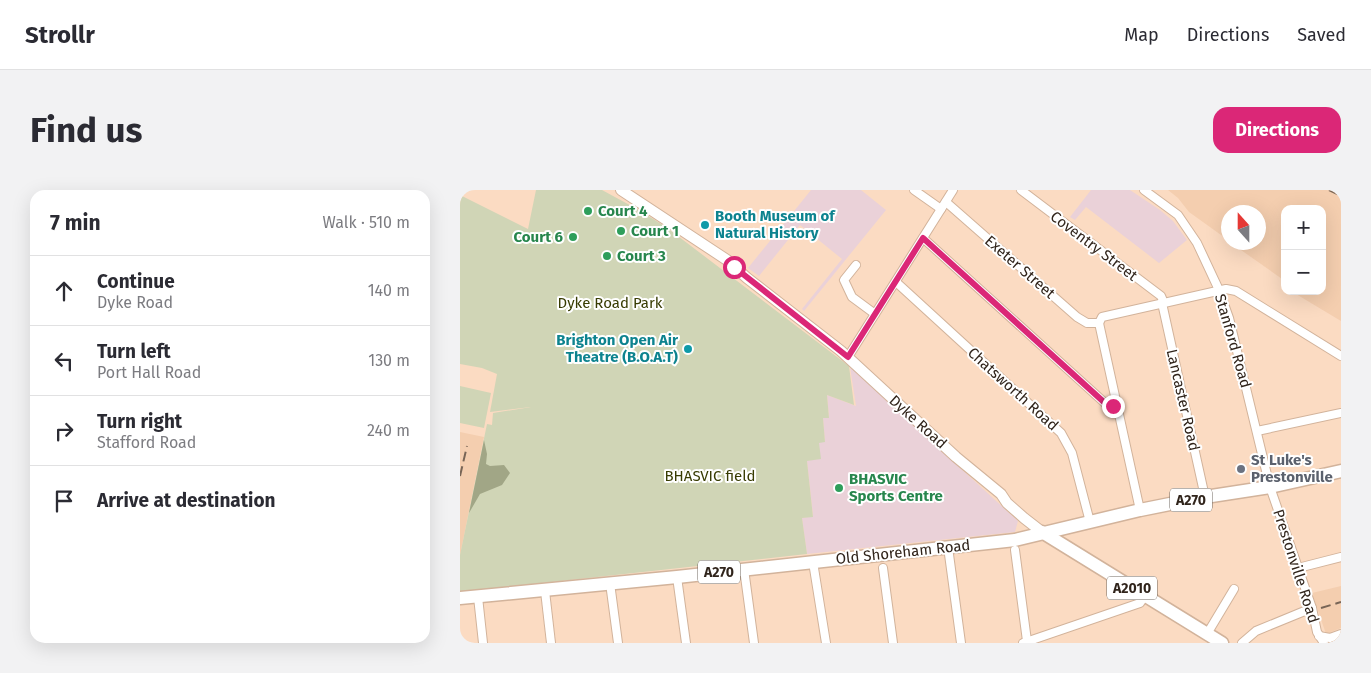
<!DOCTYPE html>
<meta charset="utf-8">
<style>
body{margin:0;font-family:"Fira Sans",sans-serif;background:#f2f2f3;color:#2b2b33}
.controls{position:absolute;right:15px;top:15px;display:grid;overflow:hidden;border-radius:10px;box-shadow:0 5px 20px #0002}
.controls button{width:45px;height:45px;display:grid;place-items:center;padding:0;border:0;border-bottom:1px solid #e1e1e2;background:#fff;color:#2b2b33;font:25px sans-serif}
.compass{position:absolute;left:761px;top:15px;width:45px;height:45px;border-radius:50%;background:#fff;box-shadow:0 5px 20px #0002;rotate:339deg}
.stop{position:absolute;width:15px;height:15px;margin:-11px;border:4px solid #db2777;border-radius:50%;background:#fff}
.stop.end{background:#db2777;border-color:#fff;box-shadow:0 1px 5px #0008}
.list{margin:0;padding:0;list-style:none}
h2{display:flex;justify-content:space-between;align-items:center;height:65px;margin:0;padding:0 20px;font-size:21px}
h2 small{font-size:16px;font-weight:400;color:#7c7c81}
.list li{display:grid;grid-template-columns:32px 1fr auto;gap:15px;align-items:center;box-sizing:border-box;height:70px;padding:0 20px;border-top:1px solid #e1e1e2}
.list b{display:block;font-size:19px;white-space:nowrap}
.list p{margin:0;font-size:16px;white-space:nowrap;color:#7c7c81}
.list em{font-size:16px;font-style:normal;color:#7c7c81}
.icon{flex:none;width:28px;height:28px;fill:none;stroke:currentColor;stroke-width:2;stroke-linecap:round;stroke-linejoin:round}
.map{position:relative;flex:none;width:881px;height:453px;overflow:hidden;border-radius:15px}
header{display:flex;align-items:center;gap:30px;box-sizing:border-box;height:70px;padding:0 25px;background:#fff;border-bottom:1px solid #e1e1e2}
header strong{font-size:24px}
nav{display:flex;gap:28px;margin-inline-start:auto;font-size:18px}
.intro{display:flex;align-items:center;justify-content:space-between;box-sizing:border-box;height:120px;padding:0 30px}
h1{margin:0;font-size:35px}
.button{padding:12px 22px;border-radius:15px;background:#db2777;color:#fff;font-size:18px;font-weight:700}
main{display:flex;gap:30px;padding:0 30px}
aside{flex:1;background:#fff;border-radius:15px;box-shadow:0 5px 20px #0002}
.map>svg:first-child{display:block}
</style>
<header>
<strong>Strollr</strong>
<nav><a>Map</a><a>Directions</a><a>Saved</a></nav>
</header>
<div class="intro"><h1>Find us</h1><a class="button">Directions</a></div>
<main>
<aside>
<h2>7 min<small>Walk · 510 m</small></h2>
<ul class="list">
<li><svg class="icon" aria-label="ahead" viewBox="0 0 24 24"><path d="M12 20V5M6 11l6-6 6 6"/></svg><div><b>Continue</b><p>Dyke Road</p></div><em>140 m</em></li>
<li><svg class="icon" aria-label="left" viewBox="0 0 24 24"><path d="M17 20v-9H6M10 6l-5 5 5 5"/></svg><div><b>Turn left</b><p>Port Hall Road</p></div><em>130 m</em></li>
<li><svg class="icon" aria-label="right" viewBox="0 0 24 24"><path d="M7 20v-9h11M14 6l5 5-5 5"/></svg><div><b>Turn right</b><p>Stafford Road</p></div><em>240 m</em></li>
<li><svg class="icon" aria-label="arrive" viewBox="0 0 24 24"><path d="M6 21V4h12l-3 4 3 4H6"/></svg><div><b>Arrive at destination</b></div></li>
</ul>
</aside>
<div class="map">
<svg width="881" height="453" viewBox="0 0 881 453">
<rect width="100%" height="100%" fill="#fbdbc2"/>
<g fill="#ead1d8">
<polygon points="351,0 401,0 426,20 344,121 342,119 382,69 340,35 299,86 288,78"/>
<polygon points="631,0 670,0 700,20 713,31 727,50 699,73 626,17 615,30 610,27"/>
<polygon points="390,177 558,331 555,342 347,364 342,328 353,326 347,271 359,252 365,252 363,228 369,227 367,205 396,216"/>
</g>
<g fill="#f4ceaf">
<polygon points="708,0 881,0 881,131 831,101 862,101 862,19 825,19 825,91 771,53 798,52 798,22 768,22 768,50 729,22 718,8"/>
<polygon points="0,242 24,247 0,365"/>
<polygon points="881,396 881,438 866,444 852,403"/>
</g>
<g fill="#d0d5b6">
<polygon points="76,0 142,0 177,19 206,37 389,176 394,215 367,205 369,228 363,228 365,252 359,253 361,269 347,271 353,327 342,328 347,364 0,402 0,365 27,234 32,235 33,223 71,217 30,222 37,184 22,178 0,174 0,5 68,39"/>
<polygon points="0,196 31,203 24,238 0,233"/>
</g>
<polygon fill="#a1a686" points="24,250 27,264 26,274 30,276 44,275 50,283 42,295 20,304 9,323"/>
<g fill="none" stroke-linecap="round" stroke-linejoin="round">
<g stroke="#d2b39b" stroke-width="10">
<g id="minor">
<polyline points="454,0 481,19"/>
<polyline points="561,0 701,106 704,113"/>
<polyline points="684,0 718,25 737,53 759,100 769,128 810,297 852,418 857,442 864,453"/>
<polyline points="486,12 617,127 627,133 639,133"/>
<polyline points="463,48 646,214 653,216 657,215"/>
<polyline points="396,75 384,90 392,107 415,124"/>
<polyline points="436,92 601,243 612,263 630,332"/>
<polyline points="702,113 745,307"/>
<polyline points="639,133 642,127 766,99 776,101 881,166"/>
<polyline points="639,133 680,320"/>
<polyline points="388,167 493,0"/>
<polyline points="797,241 881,223"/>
<polyline points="488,357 501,453"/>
<polyline points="555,360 567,451"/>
<polyline points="353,372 366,453"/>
<polyline points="423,378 433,453"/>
<polyline points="838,378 881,367"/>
<polyline points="284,379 294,453"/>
<polyline points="217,387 226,453"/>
<polyline points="150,393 158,453"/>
<polyline points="85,401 91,453"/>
<polyline points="18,407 23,453"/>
<polyline points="747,444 774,399"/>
<polyline points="859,446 870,448 881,444"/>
<polyline points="563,453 680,413 685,406"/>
<polyline points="782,453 796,441 852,418"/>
</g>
</g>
<g stroke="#d2b39b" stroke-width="12">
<polyline id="tertiary" points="161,0 267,70 287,88 381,161 496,267 541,304 547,313 564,328 582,342"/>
</g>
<g stroke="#d2b39b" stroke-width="15">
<g id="primary">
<polyline points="582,342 762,453"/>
<polyline points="0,408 217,387 555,350 680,320 745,307 810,297 881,281"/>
</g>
</g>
<use href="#minor" stroke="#fff" stroke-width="8"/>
<use href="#tertiary" stroke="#fff" stroke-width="10"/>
<use href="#primary" stroke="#fff" stroke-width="12"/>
<g stroke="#786556" stroke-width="2" stroke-dasharray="10 5" stroke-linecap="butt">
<polyline points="869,0 881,6"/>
<polyline points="0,286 7,256"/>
<polyline points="861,418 881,412"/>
</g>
</g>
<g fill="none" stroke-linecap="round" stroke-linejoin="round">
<polyline stroke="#db2777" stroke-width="6" points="274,77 388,167 463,48 646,214 653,216"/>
</g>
<g fill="#2e9e5b" stroke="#fff" stroke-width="2">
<circle cx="128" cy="21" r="5"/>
<circle cx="161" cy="41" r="5"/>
<circle cx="113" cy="47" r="5"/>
<circle cx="147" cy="66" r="5"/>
<circle cx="379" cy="298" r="5"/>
</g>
<g fill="#0f9aa8" stroke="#fff" stroke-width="2">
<circle cx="245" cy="35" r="5"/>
<circle cx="228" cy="159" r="5"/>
</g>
<circle fill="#6b7280" stroke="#fff" stroke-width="2" cx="781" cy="279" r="5"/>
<g text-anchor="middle" stroke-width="4" stroke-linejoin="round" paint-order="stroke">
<g fill="#fff" stroke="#6e665f" stroke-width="1">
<rect x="710" y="298.5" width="42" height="23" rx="4"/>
<rect x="238" y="370.5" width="42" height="23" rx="4"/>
<rect x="647" y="386.5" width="50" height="23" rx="4"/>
</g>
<g font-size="14" font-weight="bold" fill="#30241b">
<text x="731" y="315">A270</text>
<text x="259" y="387">A270</text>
<text x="672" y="403">A2010</text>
</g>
<g font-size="15" font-weight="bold" fill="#27864d" stroke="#fff" text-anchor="start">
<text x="138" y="26">Court 4</text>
<text x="171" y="46">Court 1</text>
<text x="103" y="52" text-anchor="end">Court 6</text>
<text x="157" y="71">Court 3</text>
<text x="389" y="294">BHASVIC<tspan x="389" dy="17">Sports Centre</tspan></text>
</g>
<g font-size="15" font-weight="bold" fill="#0d838f" stroke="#fff" text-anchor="start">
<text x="255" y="31">Booth Museum of<tspan x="255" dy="17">Natural History</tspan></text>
<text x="218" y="155" text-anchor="end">Brighton Open Air<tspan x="218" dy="17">Theatre (B.O.A.T)</tspan></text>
</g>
<g font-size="15" fill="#30241b" stroke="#fff">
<text transform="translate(634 56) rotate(37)" y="5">Coventry Street</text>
<text transform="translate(560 77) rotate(41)" y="5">Exeter Street</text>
<text transform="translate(773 151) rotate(74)" y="5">Stanford Road</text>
<text transform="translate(553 199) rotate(42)" y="5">Chatsworth Road</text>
<text transform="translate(723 210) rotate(77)" y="5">Lancaster Road</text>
<text transform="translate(458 232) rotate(42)" y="5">Dyke Road</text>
<text transform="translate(443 362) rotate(-6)" y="5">Old Shoreham Road</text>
<text transform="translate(836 376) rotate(72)" y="5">Prestonville Road</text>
</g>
<g font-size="15" fill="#383c03" stroke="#fff">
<text x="150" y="118">Dyke Road Park</text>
<text x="250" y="291">BHASVIC field</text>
</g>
<g font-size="15" font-weight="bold" fill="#5b616d" stroke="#fff" text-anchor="start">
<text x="791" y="275">St Luke's<tspan x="791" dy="17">Prestonville</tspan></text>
</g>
</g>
</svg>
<div class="controls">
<button>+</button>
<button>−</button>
</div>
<svg class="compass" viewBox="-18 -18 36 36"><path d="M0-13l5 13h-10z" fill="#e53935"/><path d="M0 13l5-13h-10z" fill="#7c7c81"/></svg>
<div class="stop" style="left:274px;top:77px"></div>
<div class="stop end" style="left:653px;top:216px"></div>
</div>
</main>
